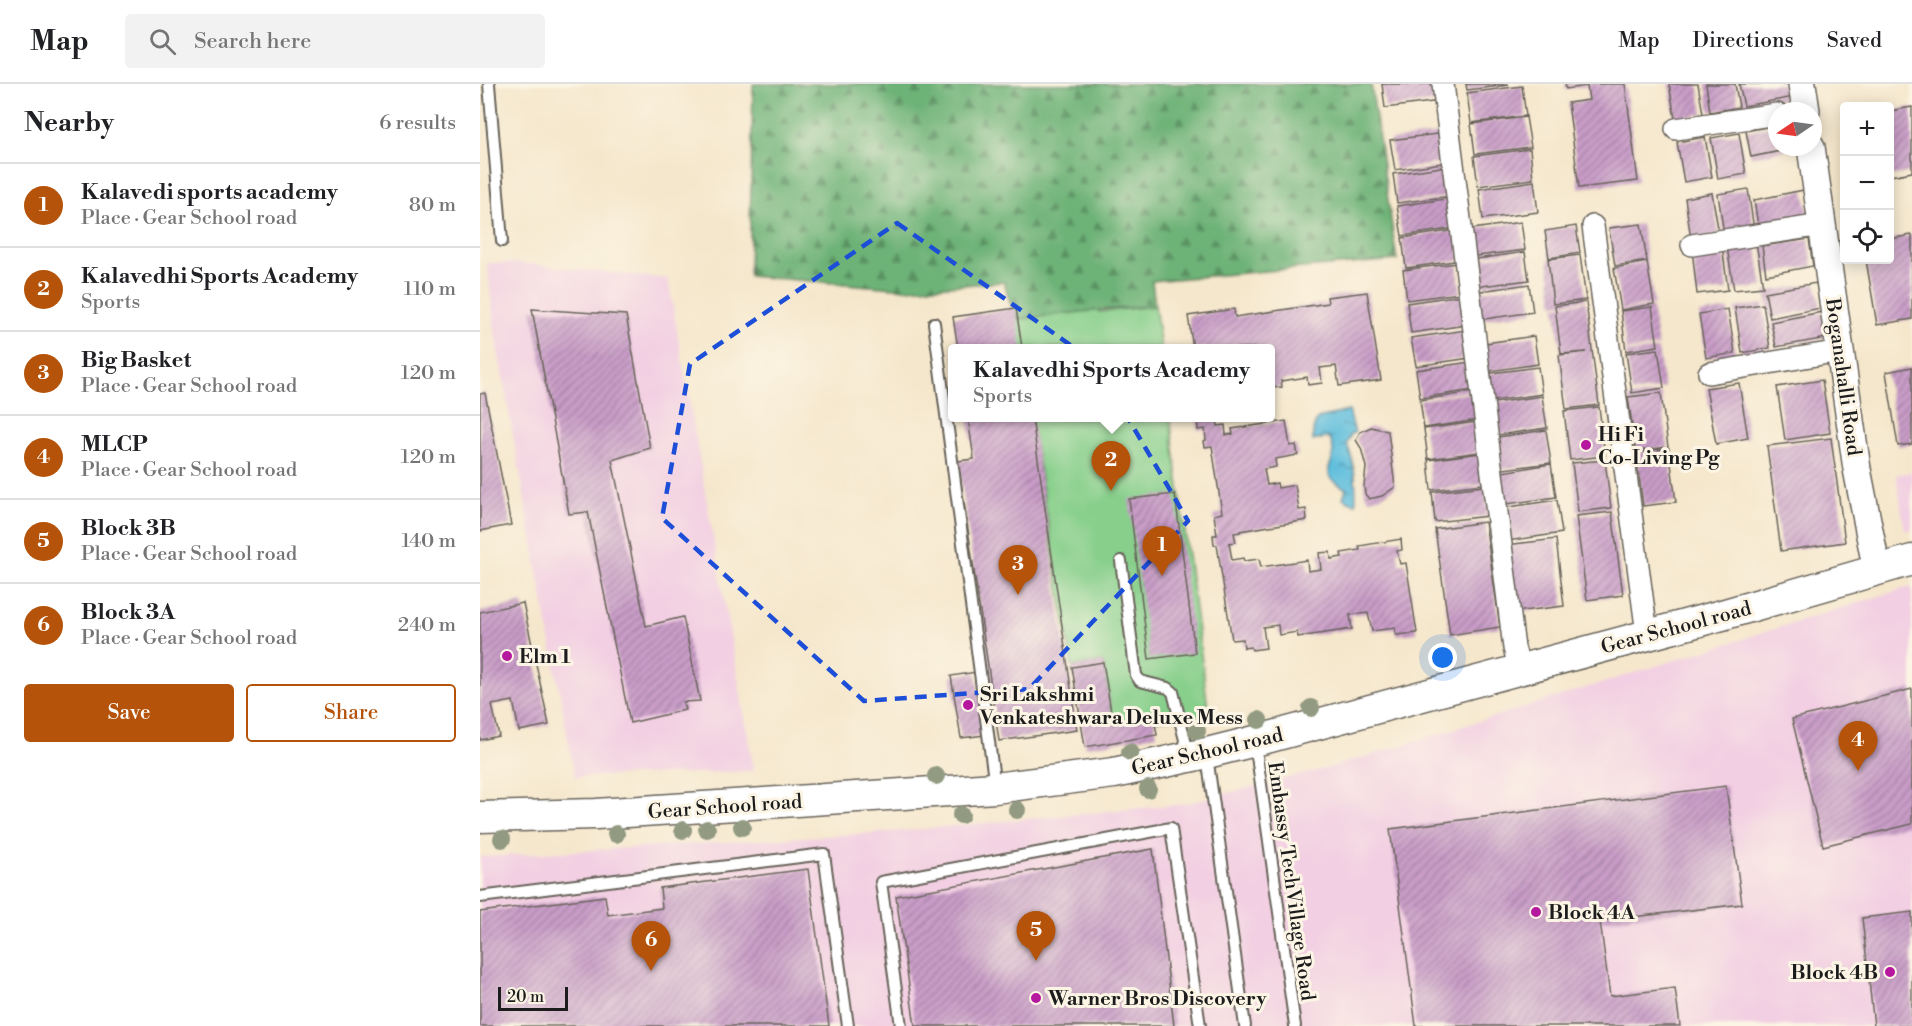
<!DOCTYPE html>
<meta charset="utf-8">
<style>
body{margin:0;font-family:"Libre Bodoni",serif;background:#f2f2f2;color:#202124}
.controls{position:absolute;right:18px;top:18px;display:grid;overflow:hidden;border-radius:6px;box-shadow:0 3px 15px #0003}
.controls button{width:54px;height:54px;display:grid;place-items:center;padding:0;border:0;border-bottom:2px solid #e0e0e0;background:#fff;color:#202124;font:30px sans-serif}
.compass{position:absolute;left:1288px;top:18px;width:54px;height:54px;border-radius:50%;background:#fff;box-shadow:0 3px 15px #0003;rotate:257deg}
.scale{position:absolute;left:18px;bottom:15px;width:70px;box-sizing:border-box;padding-left:6px;border:3px solid #1c1c1c;border-top:0;font-size:16px;line-height:21px;white-space:nowrap;color:#1c1c1c;-webkit-text-stroke:4px #fcf5e5;paint-order:stroke}
.you{position:absolute;left:963px;top:574px;width:21px;height:21px;margin:-15px;border:4px solid #fff;border-radius:50%;background:#1a73e8;box-shadow:0 0 0 9px #1a73e833}
.badge{display:grid;place-items:center;width:39px;height:39px;border-radius:50%;background:#b45309;color:#fff;font-size:20px;font-weight:700}
.pin{position:absolute;translate:-50% -50px;filter:drop-shadow(0 2px 3px #0008)}
.pin::after{content:'';position:absolute;top:32px;width:21px;height:18px;background:inherit;clip-path:polygon(0 0,100% 0,50% 100%)}
.popup{position:absolute;left:468px;top:260px;width:327px;height:78px;box-sizing:border-box;display:grid;place-content:center;border-radius:6px;background:#fff;filter:drop-shadow(0 2px 4px #0005);font-size:20px;white-space:nowrap;color:#757577}
.popup b{font-size:22px;color:#202124}
.popup::after{content:'';position:absolute;left:50%;top:100%;margin-left:-12px;border:12px solid transparent;border-top-color:#fff}
.list{margin:0;padding:0;list-style:none}
h2{display:flex;justify-content:space-between;align-items:center;height:78px;margin:0;padding:0 24px;font-size:26px}
h2 small{font-size:20px;font-weight:400;color:#757577}
.list li{display:grid;grid-template-columns:39px 1fr auto;gap:18px;align-items:center;box-sizing:border-box;height:84px;padding:0 24px;border-top:2px solid #e0e0e0}
.list b{display:block;font-size:22px;white-space:nowrap}
.list p{margin:0;font-size:20px;white-space:nowrap;color:#757577}
.list em{font-size:20px;font-style:normal;color:#757577}
.actions{display:flex;gap:12px;padding:18px 24px}
.actions a{flex:1;padding:14px 0;border:2px solid #b45309;border-radius:6px;text-align:center;font-size:21px;color:#b45309}
.actions .main{background:#b45309;color:#fff}
.icon{flex:none;width:33px;height:33px;fill:none;stroke:currentColor;stroke-width:2;stroke-linecap:round;stroke-linejoin:round}
.map{position:relative;flex:none;width:1432px;height:942px;overflow:hidden}
header{display:flex;align-items:center;gap:36px;box-sizing:border-box;height:84px;padding:0 30px;background:#fff;border-bottom:2px solid #e0e0e0}
header strong{font-size:28px}
nav{display:flex;gap:33px;margin-inline-start:auto;font-size:21px}
.search{width:420px;height:54px;background:#f2f2f2;display:flex;align-items:center;gap:15px;box-sizing:border-box;padding:0 21px;border-radius:6px;color:#757577;font-size:22px}
main{display:flex}
aside{flex:1;background:#fff}
.map>svg:first-child{display:block}
</style>
<header>
<strong>Map</strong>
<div class="search"><svg class="icon" aria-label="search" viewBox="0 0 24 24"><circle cx="10" cy="10" r="6"/><path d="M15 15l6 6"/></svg>Search here</div>
<nav><a>Map</a><a>Directions</a><a>Saved</a></nav>
</header>
<main>
<aside>
<h2>Nearby<small>6 results</small></h2>
<ul class="list">
<li><span class="badge">1</span><div><b>Kalavedi sports academy</b><p>Place · Gear School road</p></div><em>80 m</em></li>
<li><span class="badge">2</span><div><b>Kalavedhi Sports Academy</b><p>Sports</p></div><em>110 m</em></li>
<li><span class="badge">3</span><div><b>Big Basket</b><p>Place · Gear School road</p></div><em>120 m</em></li>
<li><span class="badge">4</span><div><b>MLCP</b><p>Place · Gear School road</p></div><em>120 m</em></li>
<li><span class="badge">5</span><div><b>Block 3B</b><p>Place · Gear School road</p></div><em>140 m</em></li>
<li><span class="badge">6</span><div><b>Block 3A</b><p>Place · Gear School road</p></div><em>240 m</em></li>
</ul>
<div class="actions"><a class="main">Save</a><a>Share</a></div>
</aside>
<div class="map">
<svg width="1432" height="942" viewBox="0 0 1432 942">
<defs>
<pattern id="forest-firs" width="22" height="20" patternUnits="userSpaceOnUse" patternTransform="scale(1.5)"><rect width="22" height="20" fill="#6db277"/><path d="M5 1l3.5 6h-7zM16 11l3.5 6h-7z" fill="#599061"/></pattern>
<pattern id="water-ripples" width="26" height="14" patternUnits="userSpaceOnUse" patternTransform="scale(1.5)"><rect width="26" height="14" fill="#5fbedd"/><path d="M2 4q2-2 4 0t4 0M15 11q2-2 4 0t4 0" fill="none" stroke="#4e9ab2"/></pattern>
<pattern id="building-hatch" width="6" height="6" patternUnits="userSpaceOnUse" patternTransform="scale(1.5)"><rect width="6" height="6" fill="#c99dc8"/><path d="M-1 1l2-2M0 6l6-6M5 7l2-2" fill="none" stroke="#a27fa2"/></pattern>
</defs>
<rect width="100%" height="100%" fill="#fcf5e5"/>
<filter id="ink" filterUnits="userSpaceOnUse"><feTurbulence type="fractalNoise" baseFrequency=".0167" numOctaves="2"/><feDisplacementMap in="SourceGraphic" scale="12" xChannelSelector="R" yChannelSelector="G"/><feConvolveMatrix kernelMatrix="1 2 1 2 8 2 1 2 1" color-interpolation-filters="sRGB"/></filter>
<filter id="wash" filterUnits="userSpaceOnUse"><feTurbulence type="fractalNoise" baseFrequency=".008" numOctaves="4" result="noise"/><feDisplacementMap in="SourceGraphic" scale="24" xChannelSelector="R" yChannelSelector="G"/><feGaussianBlur stdDeviation="1.35" result="paint"/><feColorMatrix in="noise" values="0 0 0 0 0 0 0 0 0 0 0 0 0 0 0 0 0 1.4 0 .05"/><feComposite in="paint" operator="in"/></filter>
<g filter="url(#wash)">
<rect width="100%" height="100%" fill="#f5e7cc"/>
<g fill="#f2cfe2">
<polygon points="7,179 40,179 188,195 274,687 95,693 16,256"/>
<polygon points="1432,388 1432,445 1425,447 1416,391"/>
<polygon points="1432,502 1432,942 0,942 0,773 410,748 704,720 852,683"/>
</g>
<polygon fill="url(#forest-firs)" stroke="#44674a" stroke-width="1.5" points="273,0 891,0 917,176 672,197 675,222 618,226 535,236 524,198 426,205 269,192"/>
<g fill="#87cf8b" stroke="#527654" stroke-width="1.5">
<polygon points="675,222 681,264 540,264 535,236 618,226 619,228"/>
<polygon points="551,334 690,334 729,631 633,640 623,578 592,583"/>
</g>
<path fill="url(#water-ripples)" stroke="#3e6d7c" stroke-width="1.5" d="M869 327 875 349 871 350 867 360C875 380 876 397 876 419L871 418 863 414 866 405 850 394C846 381 853 380 853 369 854 363 851 358 849 353L833 357C832 348 833 342 838 334Z"/>
<g id="blocks">
<g fill="url(#building-hatch)">
<polygon points="902,0 958,0 960,17 905,24"/>
<polygon points="986,0 1028,0 1028,1 987,6"/>
<polygon points="1085,0 1145,0 1158,97 1099,104 1088,19 1109,16 1107,2 1086,5"/>
<polygon points="1189,0 1218,0 1223,30 1195,35"/>
<polygon points="1226,0 1255,0 1259,23 1230,28"/>
<polygon points="1259,0 1312,0 1314,13 1264,22"/>
<polygon points="1042,2 1046,32 991,39 987,9"/>
<polygon points="1432,23 1432,88 1410,92 1410,27"/>
<polygon points="1046,33 1051,63 995,70 991,40"/>
<polygon points="1297,41 1297,63 1315,64 1271,73 1266,47"/>
<polygon points="965,49 969,78 915,86 910,56"/>
<polygon points="1259,49 1266,90 1238,95 1231,54"/>
<polygon points="1225,53 1232,93 1204,98 1197,58"/>
<polygon points="1050,65 1053,95 998,102 994,72"/>
<polygon points="968,82 972,112 917,119 913,90"/>
<polygon points="1054,97 1058,128 1003,135 999,105"/>
<polygon points="1268,105 1274,146 1244,150 1238,110"/>
<polygon points="1324,106 1329,132 1278,141 1274,116"/>
<polygon points="1232,109 1239,150 1211,155 1205,114"/>
<polygon points="972,114 976,144 922,152 917,122"/>
<polygon points="1041,138 1045,166 989,173 986,146"/>
<polygon points="1161,140 1167,177 1135,182 1129,144"/>
<polygon points="1096,142 1100,169 1069,174 1065,147"/>
<polygon points="976,146 981,176 926,184 922,154"/>
<polygon points="1432,151 1432,235 1397,241 1386,176 1410,176 1410,155"/>
<polygon points="1329,155 1333,182 1286,191 1282,162"/>
<polygon points="1276,158 1283,203 1254,206 1247,163"/>
<polygon points="1242,161 1248,206 1217,210 1212,165"/>
<polygon points="1045,168 1049,196 994,203 990,176"/>
<polygon points="1100,171 1106,216 1073,220 1068,175"/>
<polygon points="1167,178 1174,220 1141,226 1134,184"/>
<polygon points="977,179 981,209 927,216 923,186"/>
<polygon points="1336,199 1341,224 1290,234 1285,208"/>
<polygon points="1049,200 1053,228 998,236 994,208"/>
<polygon points="887,208 901,296 859,302 856,282 840,284 842,299 828,301 827,293 801,297 802,303 790,304 790,264 713,264 708,232 754,225 755,233 848,219 847,213"/>
<polygon points="982,211 986,241 931,249 927,219"/>
<polygon points="1106,218 1119,321 1086,325 1079,271 1106,268 1081,270 1075,222"/>
<polygon points="1283,220 1290,264 1262,269 1255,224"/>
<polygon points="1172,223 1178,262 1146,267 1141,227"/>
<polygon points="536,224 542,264 478,264 473,233"/>
<polygon points="52,225 146,231 170,364 132,376 166,542 203,533 220,617 203,618 205,626 150,639 108,428 89,430"/>
<polygon points="1248,225 1255,269 1226,274 1219,230"/>
<polygon points="1342,228 1347,254 1296,263 1291,238"/>
<polygon points="986,246 990,274 936,282 931,254"/>
<polygon points="1054,252 1058,280 1003,288 999,260"/>
<polygon points="1178,265 1184,304 1152,309 1146,269"/>
<polygon points="990,278 994,306 940,314 936,286"/>
<polygon points="1058,283 1062,310 1007,318 1003,290"/>
<polygon points="1432,283 1432,360 1418,362 1406,288"/>
<polygon points="1342,296 1350,349 1305,356 1297,303"/>
<polygon points="1259,299 1268,354 1236,360 1226,304"/>
<polygon points="994,308 998,336 944,344 940,316"/>
<polygon points="5,309 31,441 0,447 0,310"/>
<polygon points="1181,309 1188,363 1156,367 1148,313"/>
<polygon points="1062,312 1067,344 1011,352 1007,320"/>
<polygon points="1119,323 1125,372 1090,376 1084,327"/>
<polygon points="488,334 552,334 597,646 519,657 478,377 494,375"/>
<polygon points="722,334 737,334 738,342 745,341 746,351 753,350 752,345 806,337 810,362 816,361 818,371 795,375 796,383 784,385 787,401 797,399 798,404 815,401 819,426 826,425 827,436 760,447 760,448 754,449 756,458 749,459 752,476 763,474 764,477 779,475 781,483 827,476 828,487 841,485 839,469 850,468 851,475 862,473 861,469 880,466 879,462 921,455 922,466 917,467 920,480 926,479 937,549 916,551 915,544 892,547 888,529 870,531 872,545 818,553 817,548 799,551 798,541 783,543 786,564 772,566 771,563 764,564 763,555 752,556 737,461 734,461 733,451 737,451 734,431 742,429 732,362 725,363 724,357 726,356 725,345 718,346 717,335"/>
<polygon points="997,338 1000,368 948,375 944,345"/>
<polygon points="891,343 908,347 915,403 902,412 889,415 885,410 884,403 886,383 881,364 876,356 880,348"/>
<polygon points="1066,346 1071,379 1016,386 1011,354"/>
<polygon points="1351,354 1365,458 1301,467 1287,362"/>
<polygon points="1189,364 1196,418 1163,422 1156,369"/>
<polygon points="1001,369 1004,400 951,406 948,376"/>
<polygon points="1125,376 1131,424 1098,428 1092,379"/>
<polygon points="1071,380 1076,413 1020,421 1016,389"/>
<polygon points="1005,402 1008,432 955,438 952,408"/>
<polygon points="695,410 715,569 669,575 649,415"/>
<polygon points="1077,416 1082,449 1027,457 1022,424"/>
<polygon points="1132,428 1143,511 1107,516 1096,432"/>
<polygon points="1005,438 1020,543 970,551 955,445"/>
<polygon points="1076,455 1084,522 1034,528 1026,461"/>
<polygon points="43,519 69,641 39,647 33,617 12,621 19,652 0,656 0,528"/>
<polygon points="623,578 633,640 674,633 677,651 605,663 592,583"/>
<polygon points="496,588 505,651 481,654 471,592"/>
<polygon points="1432,605 1432,740 1343,762 1312,635"/>
<polygon points="1246,702 1262,820 1120,837 1130,912 1195,904 1200,942 936,942 910,745"/>
<polygon points="673,765 694,942 435,942 416,812"/>
<polygon points="328,785 349,942 0,942 0,828 125,812 128,831 182,824 180,804"/>
<polygon points="1432,828 1432,942 1394,942 1382,834"/>
</g>
</g>
</g>
<g filter="url(#ink)">
<use href="#blocks" fill-opacity="0" stroke="#68635a" stroke-width="1.5"/>
<g fill="none" stroke-linecap="round" stroke-linejoin="round">
<g stroke="#68635a" stroke-width="14">
<g id="service">
<polyline points="9,0 22,157"/>
<polyline points="454,239 515,703"/>
<polyline points="641,477 656,591 660,597 688,604 693,608 709,672"/>
<polyline points="775,658 815,942"/>
<polyline points="727,672 765,942"/>
<polyline points="0,813 344,770 368,942"/>
<polyline points="421,942 401,798 691,744 720,942"/>
</g>
</g>
<g stroke="#68635a" stroke-width="24">
<g id="minor">
<polyline points="963,0 1034,564 1040,585"/>
<polyline points="1196,45 1297,30"/>
<polyline points="1113,142 1167,550"/>
<polyline points="1212,161 1342,141"/>
<polyline points="1229,289 1360,267"/>
</g>
</g>
<g stroke="#68635a" stroke-width="30">
<g id="tertiary">
<polyline points="1322,0 1326,27"/>
<polyline points="1331,63 1377,385 1397,487"/>
</g>
</g>
<g stroke="#68635a" stroke-width="33">
<polyline id="secondary" points="0,733 116,730 515,704 634,689 727,669 775,657 1242,531 1432,476"/>
</g>
<use href="#service" stroke="#fff" stroke-width="10"/>
<use href="#minor" stroke="#fff" stroke-width="21"/>
<use href="#tertiary" stroke="#fff" stroke-width="27"/>
<use href="#secondary" stroke="#fff" stroke-width="30"/>
</g>
<g fill="#929a81">
<circle cx="831" cy="624" r="9"/>
<circle cx="779" cy="636" r="9"/>
<circle cx="717" cy="647" r="9"/>
<circle cx="650" cy="668" r="9"/>
<circle cx="456" cy="692" r="9"/>
<circle cx="668" cy="705" r="9"/>
<circle cx="537" cy="726" r="9"/>
<circle cx="481" cy="731" r="9"/>
<circle cx="262" cy="743" r="9"/>
<circle cx="227" cy="745" r="9"/>
<circle cx="203" cy="746" r="9"/>
<circle cx="136" cy="750" r="9"/>
<circle cx="22" cy="755" r="9"/>
</g>
</g>
<path fill="none" stroke="#1d4ed8" stroke-width="4.5" stroke-dasharray="12 8" stroke-linejoin="round" d="M417 139 616 279 708 437 549 605 384 617 182 434 210 280Z"/>
<g fill="#b5179e" stroke="#fcf5e5" stroke-width="2">
<circle cx="1106" cy="361" r="6"/>
<circle cx="27" cy="572" r="6"/>
<circle cx="488" cy="621" r="6"/>
<circle cx="1056" cy="828" r="6"/>
<circle cx="1410" cy="888" r="6"/>
<circle cx="556" cy="914" r="6"/>
</g>
<g text-anchor="middle" stroke-width="6" stroke-linejoin="round" paint-order="stroke">
<g font-size="20" fill="#1c1c1c" stroke="#fcf5e5">
<text transform="translate(1364 293) rotate(82)" y="7">Boganahalli Road</text>
<text transform="translate(1196 543) rotate(-15)" y="7">Gear School road</text>
<text transform="translate(727 667) rotate(-13)" y="7">Gear School road</text>
<text transform="translate(245 722) rotate(-4)" y="7">Gear School road</text>
<text transform="translate(812 797) rotate(82)" y="7">Embassy TechVillage Road</text>
</g>
<g font-size="20" font-weight="bold" fill="#1c1c1c" stroke="#fcf5e5" text-anchor="start">
<text x="1118" y="357">Hi Fi<tspan x="1118" dy="23">Co-Living Pg</tspan></text>
<text x="39" y="579">Elm 1</text>
<text x="500" y="617">Sri Lakshmi<tspan x="500" dy="23">Venkateshwara Deluxe Mess</tspan></text>
<text x="1068" y="835">Block 4A</text>
<text x="1398" y="895" text-anchor="end">Block 4B</text>
<text x="568" y="921">Warner Bros Discovery</text>
</g>
</g>
</svg>
<div class="controls">
<button>+</button>
<button>−</button>
<button><svg class="icon" aria-label="locate" viewBox="0 0 24 24"><circle cx="12" cy="12" r="6"/><path d="M12 2v4M12 18v4M2 12h4M18 12h4"/></svg></button>
</div>
<svg class="compass" viewBox="-18 -18 36 36"><path d="M0-13l5 13h-10z" fill="#e53935"/><path d="M0 13l5-13h-10z" fill="#757577"/></svg>
<div class="scale">20 m</div>
<div class="you"></div>
<div class="pin badge" style="left:682px;top:492px">1</div>
<div class="pin badge" style="left:631px;top:407px">2</div>
<div class="popup"><b>Kalavedhi Sports Academy</b>Sports</div>
<div class="pin badge" style="left:538px;top:511px">3</div>
<div class="pin badge" style="left:1378px;top:687px">4</div>
<div class="pin badge" style="left:556px;top:877px">5</div>
<div class="pin badge" style="left:171px;top:887px">6</div>
</div>
</main>
